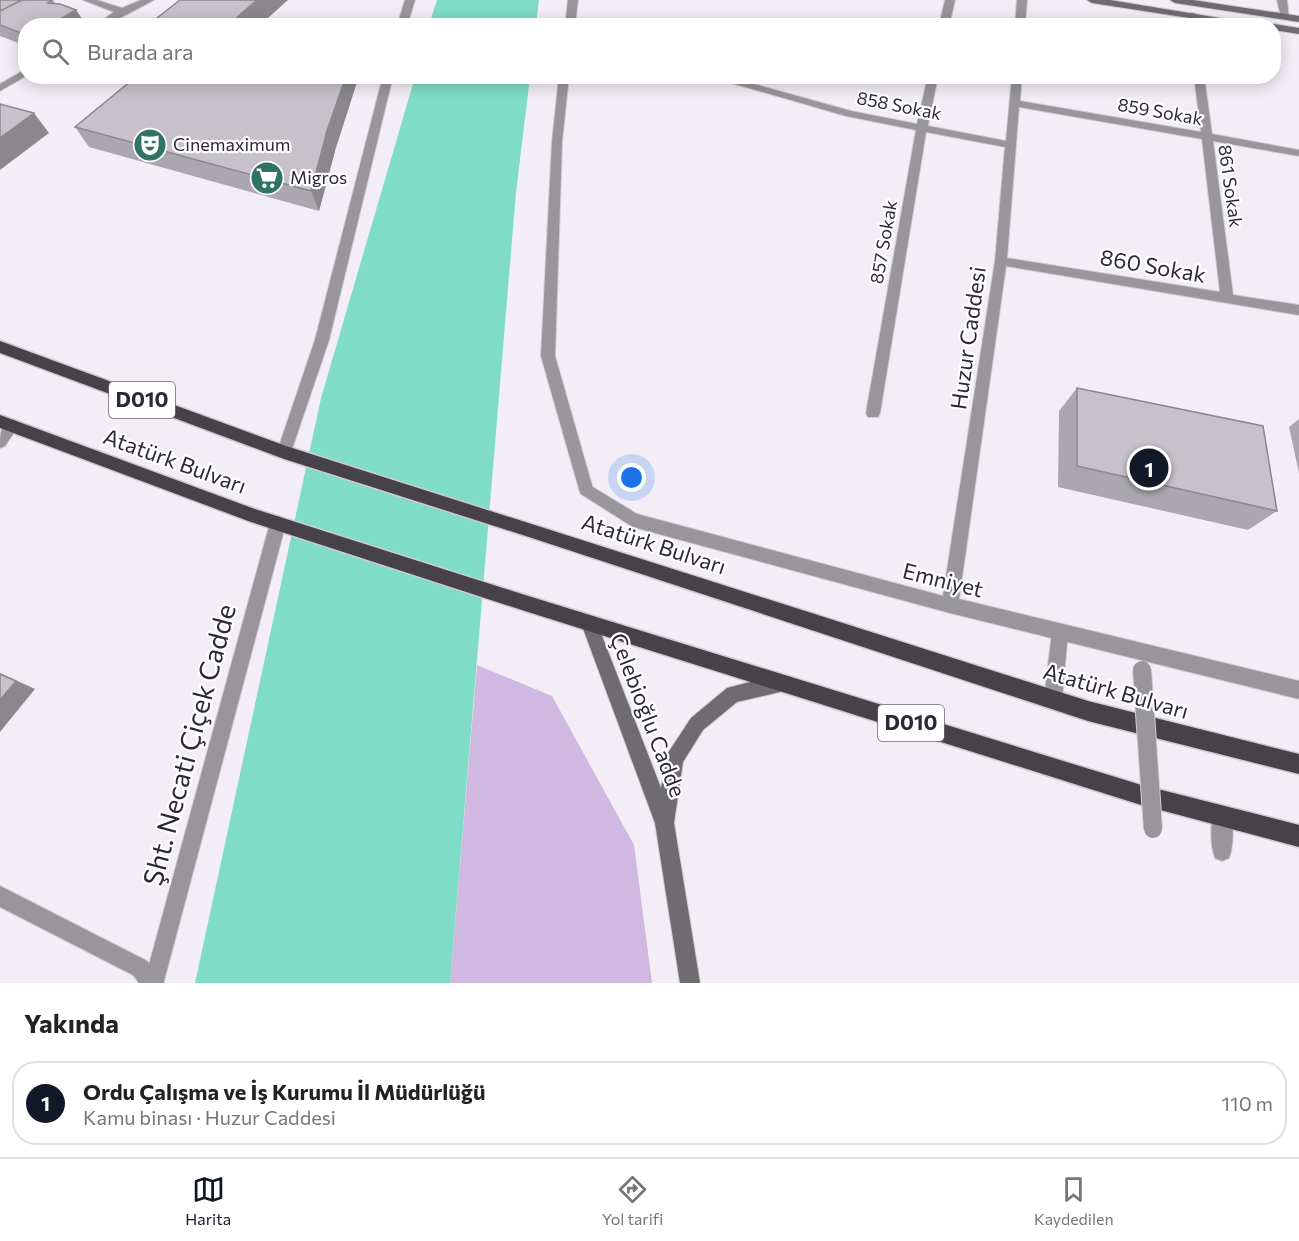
<!DOCTYPE html>
<html lang="tr">
<meta charset="utf-8">
<style>
body{margin:0;font-family:Commissioner,sans-serif;background:#f2f2f2;color:#222}
.you{position:absolute;left:632px;top:478px;width:21px;height:21px;margin:-15px;border:4px solid #fff;border-radius:50%;background:#1a73e8;box-shadow:0 0 0 9px #1a73e833}
.badge{display:grid;place-items:center;width:39px;height:39px;border-radius:50%;background:#111827;color:#fff;font-size:20px;font-weight:700}
.pin{position:absolute;translate:-50% -50%;border:3px solid #fff;box-shadow:0 2px 6px #0006}
.list{margin:0;padding:0;list-style:none}
h2{display:flex;justify-content:space-between;align-items:center;height:78px;margin:0;padding:0 24px;font-size:26px}
h2 small{font-size:20px;font-weight:400;color:#767676}
.list li{display:grid;grid-template-columns:39px 1fr auto;gap:18px;align-items:center;box-sizing:border-box;height:84px;margin:0 12px 12px;padding:0 12px;border:2px solid #e0e0e0;border-radius:24px}
.list b{display:block;font-size:22px;white-space:nowrap}
.list p{margin:0;font-size:20px;white-space:nowrap;color:#767676}
.list em{font-size:20px;font-style:normal;color:#767676}
.icon{flex:none;width:33px;height:33px;fill:none;stroke:currentColor;stroke-width:2;stroke-linecap:round;stroke-linejoin:round}
.map{position:relative;flex:none;width:1299px;height:983px;overflow:hidden}
.search{position:absolute;background:#fff;box-shadow:0 3px 15px #0003;left:18px;right:18px;top:18px;height:66px;display:flex;align-items:center;gap:15px;box-sizing:border-box;padding:0 21px;border-radius:24px;color:#767676;font-size:22px}
.sheet{height:174px;background:#fff}
nav{display:flex;justify-content:space-around;align-items:center;box-sizing:border-box;height:84px;border-top:2px solid #e0e0e0;background:#fff;font-size:16px;color:#767676}
nav a{display:grid;justify-items:center;gap:3px}
nav .on{color:#111827}
.map>svg:first-child{display:block}
</style>
<div class="map">
<svg width="1299" height="983" viewBox="0 0 1299 983">
<rect width="100%" height="100%" fill="#f3eef6"/>
<polygon fill="#d0b8e0" points="477,665 552,696 634,845 652,983 450,983"/>
<g fill="#7fddc7">
<polygon points="437,0 539,0 536,25 429,25"/>
<polygon points="415,77 530,77 516,192 450,983 195,983 321,398"/>
</g>
<g fill="none" stroke-linecap="round" stroke-linejoin="round">
<g stroke="#cfcbd2" stroke-width="2">
<g id="pedestrian">
<polygon points="1060,624 1066,626 1068,632 1062,699 1059,705 1053,708 1047,705 1044,699 1052,632 1054,626"/>
<path d="M1222 807 1229 809C1234 822 1234 845 1229 858L1222 861 1215 858C1210 845 1210 822 1215 809Z"/>
</g>
</g>
<g stroke="#cfcbd2" stroke-width="2">
<g id="minor">
<polygon points="83,0 97,0 122,8 141,0 154,0 105,26 94,26 114,12"/>
<polygon points="405,0 415,0 407,26 397,26"/>
<polygon points="945,0 955,0 949,26 939,26"/>
<polygon points="1017,0 1027,0 1025,26 1015,26"/>
<polygon points="1277,0 1287,0 1289,19 1281,17"/>
<polygon points="1189,13 1195,13 1198,26 1188,26"/>
<polygon points="26,69 26,76 0,91 0,84"/>
<polygon points="383,76 393,76 329,340 291,452 289,456 279,456 277,452 315,340"/>
<path d="M707 76H725L851 111 917 124 928 76H938L928 126 1006 141 1012 76H1022L1020 101 1201 132 1194 76H1204L1212 134 1299 150V156L1213 141 1233 295 1299 305V315L1006 266 959 599 1299 681V699L950 613 633 527 581 494 579 489 581 484 586 483 637 514 943 596 995 261 1005 147 926 132 880 413 878 417H868L866 413 916 130 846 116ZM1019 107 1202 139 1220 292 1007 258Z"/>
<path d="M12 419 17 421 19 425 5 446 0 448C0 436 0 424 12 419Z"/>
<polygon points="278,516 283,518 286,523 164,981 164,983 144,983 270,523 273,518"/>
</g>
</g>
<g stroke="#cfcbd2" stroke-width="2">
<g id="tertiary">
<polygon points="568,0 578,0 575,26 565,26"/>
<polygon points="559,76 569,76 562,142 555,356 593,489 591,494 586,495 581,494 579,489 541,356 552,142"/>
<polygon points="0,886 147,961 160,976 163,983 139,983 133,975 0,907"/>
</g>
</g>
<g stroke="#cfcbd2" stroke-width="2">
<g id="secondary">
<polygon points="1087,0 1110,0 1268,26 1242,26 1092,3"/>
<polygon points="1170,0 1193,0 1299,16 1299,22 1175,3"/>
<polygon points="1274,24 1299,28 1299,34 1274,30 1274,26 1270,26"/>
<polygon points="589,615 595,617 597,623 661,788 668,753 691,718 727,688 780,674 786,677 789,683 786,689 780,692 737,702 703,730 683,762 674,823 700,983 680,983 655,823 581,623 583,617"/>
</g>
</g>
<g stroke="#cfcbd2" stroke-width="3">
<g id="trunk">
<polygon points="0,341 286,446 1088,701 1299,754 1299,774 1088,721 532,538 284,459 0,353"/>
<polygon points="0,415 252,508 525,595 1138,784 1299,825 1299,847 1138,804 525,611 251,522 0,428"/>
</g>
</g>
<use href="#pedestrian" fill="#98969a" fill-rule="evenodd"/>
<use href="#minor" fill="#98969a" fill-rule="evenodd"/>
<use href="#tertiary" fill="#98969a" fill-rule="evenodd"/>
<use href="#secondary" fill="#6f6c70" fill-rule="evenodd"/>
<use href="#trunk" fill="#464248" fill-rule="evenodd"/>
<g stroke="#cfcbd2" stroke-width="20" stroke-linecap="butt">
<polyline id="pedestrian-bridge" points="1142,670 1153,829"/>
</g>
<use href="#pedestrian-bridge" stroke="#98969a" stroke-width="18"/>
</g>
<g fill="#aba7ae">
<polygon points="0,0 53,0 55,3 76,10 86,25 26,26 26,46 0,36"/>
<polygon points="157,18 259,26 161,26"/>
<polygon points="75,127 335,151 319,211 89,147"/>
<polygon points="1077,388 1277,511 1248,530 1058,487 1059,411"/>
<polygon points="1299,419 1299,473 1289,427"/>
</g>
<g fill="#8b888d">
<polygon points="257,0 288,0 259,26 227,26"/>
<polygon points="76,10 86,25 48,26"/>
<polygon points="346,76 359,76 335,151 319,211 311,191 327,131"/>
<polygon points="34,113 49,133 0,170 0,138"/>
<polygon points="0,673 35,689 0,732"/>
</g>
<g fill="#c7c2ca" stroke="#8b888d" stroke-width="1.5">
<polygon points="0,0 22,0 0,11"/>
<polygon points="22,0 52,0 48,3 60,4 76,10 48,26 26,26 26,35 0,25 0,11"/>
<polygon points="180,0 257,0 227,26 196,26 157,18"/>
<polygon points="302,23 315,26 299,26"/>
<polygon points="137,76 346,76 327,131 311,191 75,127"/>
<polygon points="0,104 34,113 0,138"/>
<polygon points="1077,388 1263,426 1277,511 1077,466"/>
<polygon points="0,674 16,681 0,700"/>
</g>
<defs>
<g id="theatre-disc" transform="scale(1.725)"><circle r="9.5" fill="#307365" stroke="#fefdff"/><path d="M-5-5.5Q0-4 5-5.5V0Q5 5 0 6Q-5 5-5 0ZM-3.3-2.5H-1v1.5H-3.3ZM1-2.5H3.3v1.5H1ZM-2.8 1Q0 5.5 2.8 1Z" fill="#fff"/></g>
<g id="supermarket-disc" transform="scale(1.725)"><circle r="9.5" fill="#307365" stroke="#fefdff"/><path d="M-6-5.5h2.5l.6 2H6L4.5 2H-2.5L-4.4-4H-6ZM-1.5 3.2a1.3 1.3 0 1 0 .1 0ZM3 3.2a1.3 1.3 0 1 0 .1 0Z" fill="#fff"/></g>
</defs>
<g fill-rule="evenodd">
<use href="#theatre-disc" x="150" y="145"/>
<use href="#supermarket-disc" x="267" y="178"/>
</g>
<g text-anchor="middle" stroke-width="4.5" stroke-linejoin="round" paint-order="stroke">
<g font-size="18" fill="#2c2a2d" stroke="#fefdff">
<text transform="translate(899 106) rotate(11)" y="6">858 Sokak</text>
<text transform="translate(1160 112) rotate(10)" y="6">859 Sokak</text>
<text transform="translate(1230 186) rotate(82)" y="6">861 Sokak</text>
<text transform="translate(884 242) rotate(-80)" y="6">857 Sokak</text>
</g>
<g font-size="18" fill="#2c2a2d" stroke="#fefdff" text-anchor="start">
<text x="173" y="151">Cinemaximum</text>
<text x="290" y="184">Migros</text>
</g>
<g fill="#fefdff" stroke="#6b696c" stroke-width="1.5">
<rect x="109" y="382" width="66" height="36" rx="4.5"/>
<rect x="878" y="705" width="66" height="36" rx="4.5"/>
</g>
<g font-size="21" font-weight="bold" fill="#2c2a2d">
<text x="142" y="407">D010</text>
<text x="911" y="730">D010</text>
</g>
<g font-size="22" fill="#2c2a2d" stroke="#fefdff">
<text transform="translate(1153 266) rotate(10)" y="8">860 Sokak</text>
<text transform="translate(968 338) rotate(-82)" y="8">Huzur Caddesi</text>
<text transform="translate(175 461) rotate(20)" y="8">Atatürk Bulvarı</text>
<text transform="translate(654 544) rotate(18)" y="8">Atatürk Bulvarı</text>
<text transform="translate(943 580) rotate(14)" y="8">Emniyet</text>
<text transform="translate(1116 691) rotate(16)" y="8">Atatürk Bulvarı</text>
<text transform="translate(648 715) rotate(69)" y="8">Çelebioğlu Cadde</text>
</g>
<g font-size="27" fill="#2c2a2d" stroke="#fefdff">
<text transform="translate(190 745) rotate(-75)" y="9">Şht. Necati Çiçek Cadde</text>
</g>
</g>
</svg>
<div class="you"></div>
<div class="pin badge" style="left:1149px;top:468px">1</div>
<div class="search"><svg class="icon" aria-label="search" viewBox="0 0 24 24"><circle cx="10" cy="10" r="6"/><path d="M15 15l6 6"/></svg>Burada ara</div>
</div>
<section class="sheet">
<h2>Yakında<small></small></h2>
<ul class="list">
<li><span class="badge">1</span><div><b>Ordu Çalışma ve İş Kurumu İl Müdürlüğü</b><p>Kamu binası · Huzur Caddesi</p></div><em>110 m</em></li>
</ul>
</section>
<nav>
<a class="on"><svg class="icon" aria-label="map" viewBox="0 0 24 24"><path d="M3 6l6-2 6 2 6-2v14l-6 2-6-2-6 2zM9 4v14M15 6v14"/></svg>Harita</a>
<a><svg class="icon" aria-label="directions" viewBox="0 0 24 24"><path d="M12 3l9 9-9 9-9-9zM9 14v-3h6M13 9l2 2-2 2"/></svg>Yol tarifi</a>
<a><svg class="icon" aria-label="saved" viewBox="0 0 24 24"><path d="M7 4h10v16l-5-4-5 4z"/></svg>Kaydedilen</a>
</nav>
